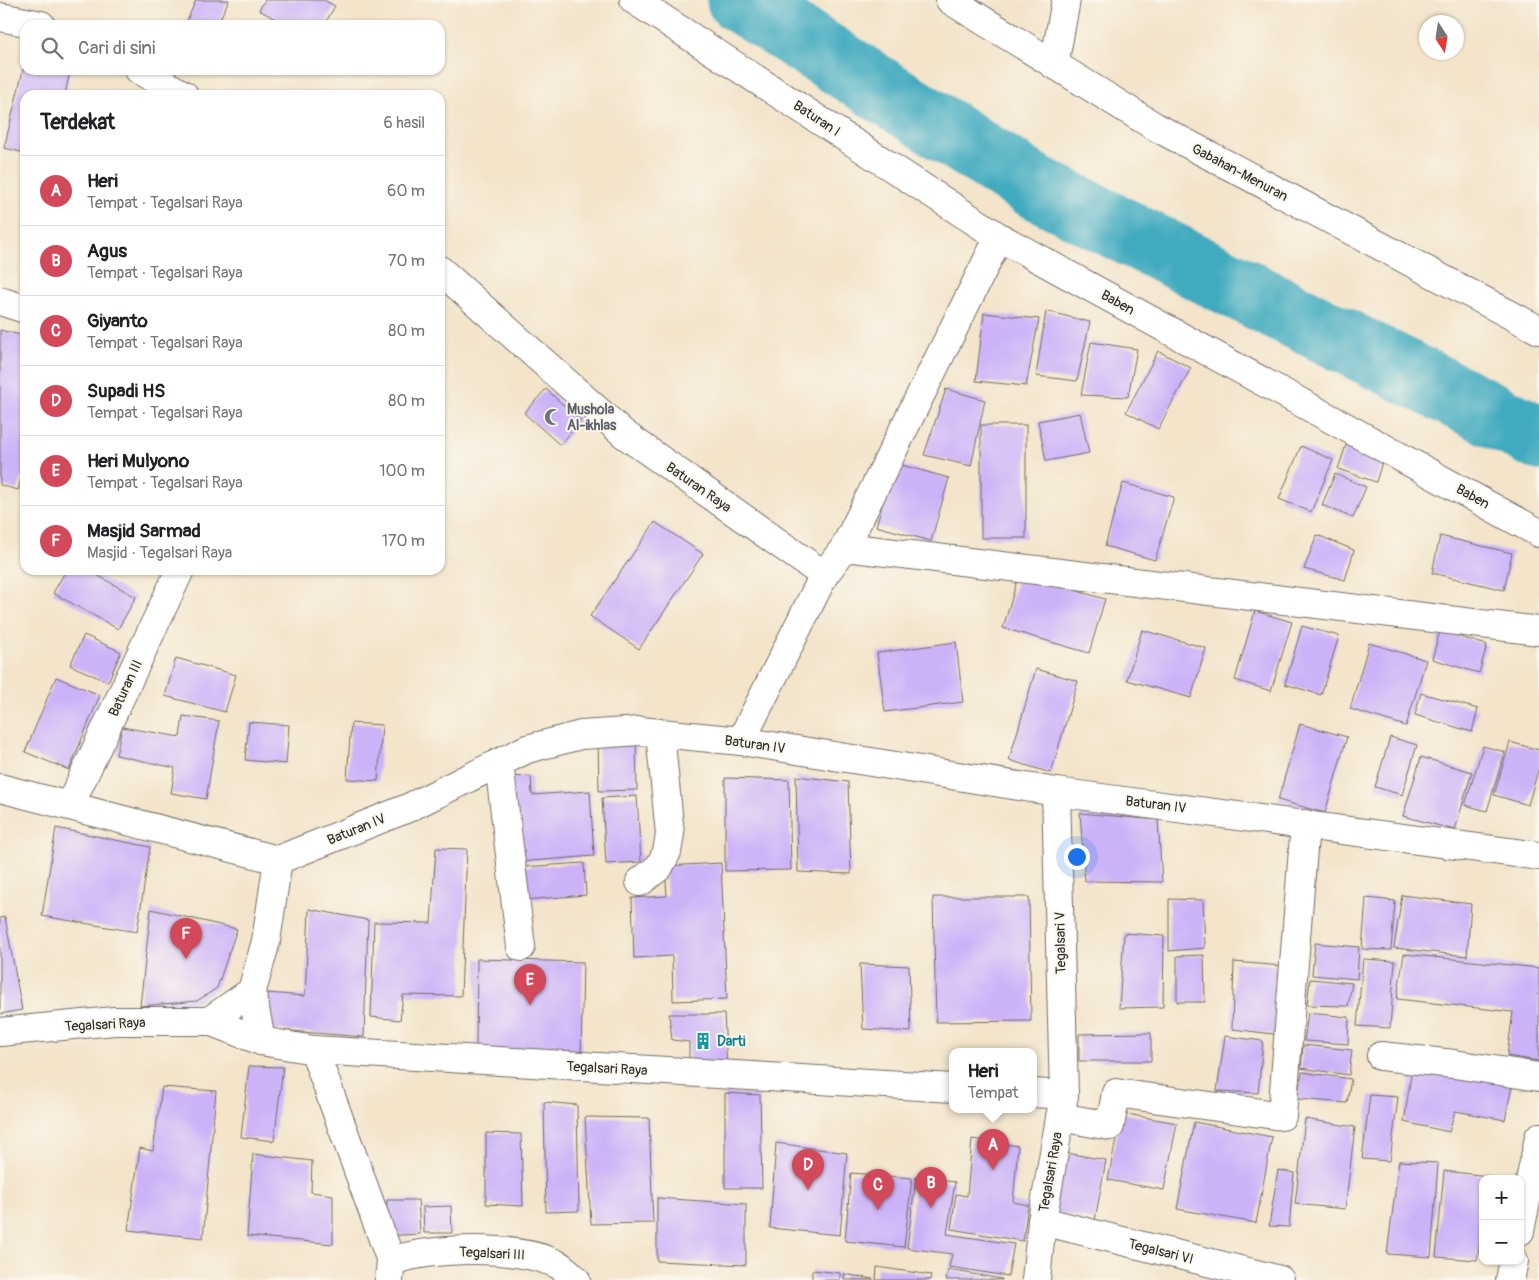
<!DOCTYPE html>
<html lang="id">
<meta charset="utf-8">
<style>
body{margin:0;font-family:Pangolin,sans-serif;background:#f2f2f2;color:#202124}
.controls{position:absolute;right:15px;bottom:15px;display:grid;overflow:hidden;border-radius:10px;box-shadow:0 1px 4px #0004}
.controls button{width:45px;height:45px;display:grid;place-items:center;padding:0;border:0;border-bottom:1px solid #e0e0e0;background:#fff;color:#202124;font:25px sans-serif}
.compass{position:absolute;left:1419px;top:15px;width:45px;height:45px;border-radius:50%;background:#fff;box-shadow:0 1px 4px #0004;rotate:168deg}
.you{position:absolute;left:1076px;top:856px;width:18px;height:18px;margin:-12px;border:4px solid #fff;border-radius:50%;background:#1a73e8;box-shadow:0 0 0 8px #1a73e833}
.badge{display:grid;place-items:center;width:32px;height:32px;border-radius:50%;background:#d1495b;color:#fff;font-size:16px;font-weight:700}
.pin{position:absolute;translate:-50% -41px;filter:drop-shadow(0 1px 2px #0008)}
.pin::after{content:'';position:absolute;top:26px;width:18px;height:15px;background:inherit;clip-path:polygon(0 0,100% 0,50% 100%)}
.popup{position:absolute;left:949px;top:1048px;width:88px;height:65px;box-sizing:border-box;display:grid;place-content:center;border-radius:10px;background:#fff;filter:drop-shadow(0 1px 4px #0005);font-size:16px;white-space:nowrap;color:#757577}
.popup b{font-size:19px;color:#202124}
.popup::after{content:'';position:absolute;left:50%;top:100%;margin-left:-10px;border:10px solid transparent;border-top-color:#fff}
.list{margin:0;padding:0;list-style:none}
h2{display:flex;justify-content:space-between;align-items:center;height:65px;margin:0;padding:0 20px;font-size:21px}
h2 small{font-size:16px;font-weight:400;color:#757577}
.list li{display:grid;grid-template-columns:32px 1fr auto;gap:15px;align-items:center;box-sizing:border-box;height:70px;padding:0 20px;border-top:1px solid #e0e0e0}
.list b{display:block;font-size:19px;white-space:nowrap}
.list p{margin:0;font-size:16px;white-space:nowrap;color:#757577}
.list em{font-size:16px;font-style:normal;color:#757577}
.icon{flex:none;width:28px;height:28px;fill:none;stroke:currentColor;stroke-width:2;stroke-linecap:round;stroke-linejoin:round}
.map{position:relative;flex:none;width:1539px;height:1280px;overflow:hidden}
.search{position:absolute;background:#fff;box-shadow:0 1px 4px #0004;left:20px;top:20px;width:425px;height:55px;display:flex;align-items:center;gap:12px;box-sizing:border-box;padding:0 18px;border-radius:15px;color:#757577;font-size:19px}
.panel{position:absolute;background:#fff;box-shadow:0 1px 4px #0004;left:20px;top:90px;width:425px;height:485px;border-radius:15px}
.map>svg:first-child{display:block}
</style>
<div class="map">
<svg width="1539" height="1280" viewBox="0 0 1539 1280">
<rect width="100%" height="100%" fill="#fbf7ec"/>
<filter id="ink" filterUnits="userSpaceOnUse"><feTurbulence type="fractalNoise" baseFrequency=".02" numOctaves="2"/><feDisplacementMap in="SourceGraphic" scale="10" xChannelSelector="R" yChannelSelector="G"/><feConvolveMatrix kernelMatrix="1 2 1 2 8 2 1 2 1" color-interpolation-filters="sRGB"/></filter>
<filter id="wash" filterUnits="userSpaceOnUse"><feTurbulence type="fractalNoise" baseFrequency=".0096" numOctaves="4" result="noise"/><feDisplacementMap in="SourceGraphic" scale="20" xChannelSelector="R" yChannelSelector="G"/><feGaussianBlur stdDeviation="1.12" result="paint"/><feColorMatrix in="noise" values="0 0 0 0 0 0 0 0 0 0 0 0 0 0 0 0 0 1.4 0 .05"/><feComposite in="paint" operator="in"/></filter>
<g filter="url(#wash)">
<rect width="100%" height="100%" fill="#f3e4ca"/>
<g fill="none" stroke-linecap="round" stroke-linejoin="round">
<polyline stroke="#3faabf" stroke-width="65" points="739,0 1030,184 1539,438"/>
</g>
<g id="blocks">
<g fill="#ccb3f8">
<polygon points="196,0 229,0 217,25 185,25"/>
<polygon points="265,0 324,0 335,6 324,25 286,25 259,10"/>
<polygon points="24,66 25,70 70,71 65,95 25,95 25,153 4,148"/>
<polygon points="1046,311 1090,322 1077,381 1036,376"/>
<polygon points="984,313 1039,319 1026,386 976,381"/>
<polygon points="0,330 25,336 25,465 18,490 0,485"/>
<polygon points="1091,342 1137,349 1128,397 1081,395"/>
<polygon points="1158,351 1191,368 1158,429 1126,412"/>
<polygon points="546,389 581,421 560,445 524,413"/>
<polygon points="946,389 985,400 971,466 924,455"/>
<polygon points="1080,413 1089,453 1046,461 1038,421"/>
<rect x="981" y="425" width="45" height="113"/>
<polygon points="1348,439 1384,455 1376,482 1338,469"/>
<polygon points="1301,446 1333,460 1311,512 1279,499"/>
<polygon points="894,463 949,478 931,541 876,526"/>
<polygon points="1335,474 1366,487 1353,518 1322,505"/>
<polygon points="1123,483 1174,497 1155,560 1105,546"/>
<polygon points="655,522 703,554 639,649 590,616"/>
<polygon points="1317,535 1354,550 1345,580 1304,569"/>
<polygon points="1440,536 1512,553 1504,590 1432,573"/>
<polygon points="66,570 88,570 136,597 118,629 53,593"/>
<polygon points="1019,574 1105,599 1089,653 1003,628"/>
<polygon points="1255,611 1292,622 1271,691 1235,680"/>
<polygon points="1302,626 1339,636 1321,695 1285,684"/>
<polygon points="1142,630 1206,648 1191,698 1127,680"/>
<polygon points="1440,631 1487,645 1479,673 1432,659"/>
<polygon points="84,635 121,652 108,682 70,665"/>
<polygon points="956,642 963,702 885,712 877,653"/>
<polygon points="1369,643 1426,660 1406,726 1350,709"/>
<polygon points="176,658 236,675 225,712 165,696"/>
<polygon points="1036,669 1078,681 1051,773 1009,760"/>
<polygon points="56,677 100,695 69,770 25,752"/>
<polygon points="1421,693 1478,709 1472,732 1415,715"/>
<polygon points="183,716 219,721 206,799 171,793 175,768 116,755 122,727 180,737"/>
<polygon points="249,722 289,725 286,764 245,760"/>
<polygon points="351,723 382,725 378,781 347,779"/>
<polygon points="1300,724 1347,737 1325,813 1278,800"/>
<polygon points="1390,737 1417,745 1402,795 1375,787"/>
<polygon points="598,739 636,739 637,790 599,791"/>
<polygon points="1510,742 1539,750 1539,767 1528,805 1494,795"/>
<polygon points="1483,746 1505,752 1487,811 1465,805"/>
<polygon points="1421,757 1472,772 1455,830 1403,816"/>
<polygon points="531,776 532,795 590,791 594,856 518,862 511,777"/>
<polygon points="796,776 848,782 851,874 798,872"/>
<polygon points="725,778 789,780 791,870 725,871"/>
<polygon points="637,796 641,862 606,864 602,798"/>
<polygon points="1080,813 1158,820 1162,882 1085,881"/>
<polygon points="56,828 150,847 137,932 42,916"/>
<polygon points="436,848 467,849 461,996 403,995 400,1020 371,1017 374,922 431,923"/>
<polygon points="584,863 586,895 524,900 522,867"/>
<polygon points="721,863 727,999 673,1001 672,956 634,958 632,898 667,896 665,866"/>
<polygon points="1402,895 1471,904 1467,956 1394,948"/>
<polygon points="933,897 1029,897 1031,1021 936,1022"/>
<polygon points="1366,898 1395,901 1391,950 1362,949"/>
<polygon points="1169,899 1203,900 1205,948 1169,951"/>
<polygon points="151,909 237,929 217,988 197,1001 140,1006"/>
<polygon points="309,909 368,920 364,1037 266,1029 268,993 305,996"/>
<polygon points="5,917 22,1010 0,1014 0,918"/>
<polygon points="1124,933 1164,936 1163,1007 1119,1008"/>
<polygon points="1315,943 1359,947 1357,979 1312,975"/>
<polygon points="1404,954 1539,968 1539,1061 1507,1056 1513,1012 1397,999"/>
<polygon points="1204,955 1205,1002 1177,1002 1177,956"/>
<polygon points="477,959 583,962 581,1059 476,1049"/>
<polygon points="1363,959 1395,961 1390,1028 1357,1026"/>
<polygon points="1234,962 1283,966 1281,1035 1232,1029"/>
<polygon points="860,964 909,966 911,1032 863,1029"/>
<polygon points="1310,979 1352,983 1348,1006 1307,1005"/>
<polygon points="1308,1013 1349,1017 1348,1044 1304,1041"/>
<polygon points="669,1014 724,1014 727,1069 689,1068 689,1042 672,1040"/>
<polygon points="1151,1033 1151,1061 1079,1061 1079,1034"/>
<polygon points="1225,1036 1263,1041 1258,1093 1217,1091"/>
<polygon points="1303,1045 1352,1050 1349,1075 1301,1068"/>
<polygon points="249,1066 283,1067 274,1141 241,1137"/>
<polygon points="1412,1068 1513,1081 1505,1120 1455,1111 1449,1132 1404,1122"/>
<polygon points="1302,1072 1351,1079 1347,1103 1297,1099"/>
<polygon points="162,1087 216,1091 203,1238 128,1230 140,1148 153,1151"/>
<polygon points="725,1093 760,1095 762,1188 725,1188"/>
<polygon points="1370,1095 1398,1097 1390,1161 1362,1159"/>
<polygon points="544,1102 577,1105 579,1211 546,1212"/>
<polygon points="1121,1113 1177,1123 1164,1190 1108,1180"/>
<polygon points="585,1117 649,1118 653,1223 591,1224"/>
<polygon points="1305,1119 1355,1127 1345,1209 1295,1204"/>
<polygon points="1194,1122 1272,1137 1256,1223 1177,1209"/>
<polygon points="486,1133 521,1134 523,1206 486,1204"/>
<polygon points="972,1139 1018,1146 1013,1202 1028,1205 1023,1241 951,1229 956,1194 967,1196"/>
<polygon points="776,1143 847,1153 840,1235 770,1228"/>
<polygon points="1061,1152 1106,1160 1095,1220 1050,1212"/>
<polygon points="253,1154 312,1161 311,1192 333,1195 333,1244 247,1236"/>
<polygon points="1399,1161 1438,1163 1431,1257 1387,1254"/>
<polygon points="1278,1170 1294,1173 1289,1227 1269,1226"/>
<polygon points="1444,1171 1489,1176 1488,1179 1483,1179 1483,1219 1477,1260 1436,1257"/>
<polygon points="851,1173 912,1178 904,1247 845,1241"/>
<polygon points="916,1177 955,1182 947,1234 1014,1244 1008,1276 949,1267 952,1254 907,1248"/>
<polygon points="657,1198 746,1204 746,1265 657,1261"/>
<polygon points="387,1200 418,1200 420,1234 385,1236"/>
<polygon points="451,1206 452,1233 424,1233 423,1207"/>
<polygon points="877,1267 931,1275 930,1280 876,1280"/>
<polygon points="812,1270 840,1273 840,1280 812,1280"/>
<polygon points="948,1270 1002,1279 1002,1280 946,1280"/>
<polygon points="844,1274 873,1279 873,1280 844,1280"/>
</g>
</g>
</g>
<g filter="url(#ink)">
<use href="#blocks" fill-opacity="0" stroke="#716c63" stroke-width="1"/>
<g fill="none" stroke-linecap="round" stroke-linejoin="round">
<g stroke="#716c63" stroke-width="30">
<g id="street">
<polyline points="634,0 999,237"/>
<polyline points="950,0 1154,126 1539,330"/>
<polyline points="0,17 41,25"/>
<polyline points="1054,65 1066,0"/>
<polyline points="139,70 184,95"/>
<polyline points="440,270 624,434 824,575 741,741"/>
<polyline points="0,301 25,309"/>
<polyline points="845,547 1539,631"/>
<polyline points="824,575 845,547 999,237 1539,533"/>
<polyline points="499,763 521,947"/>
<polyline points="0,788 278,860 408,808 527,749 581,735 640,731 741,741 1056,792 1539,856"/>
<polyline points="1056,792 1064,1095"/>
<polyline points="70,805 180,570"/>
<polyline points="640,882 659,867 667,852 670,834 660,733"/>
<polyline points="209,1021 252,991"/>
<polyline points="0,1032 114,1021 209,1021 261,1041 314,1050 953,1088"/>
<polyline points="261,1041 252,991 266,941 278,860"/>
<polyline points="314,1050 391,1261"/>
<polyline points="1381,1056 1454,1064 1539,1077"/>
<polyline points="1033,1093 1064,1095 1042,1221 1036,1280"/>
<polyline points="1060,1117 1110,1126 1116,1093 1282,1116 1305,824"/>
<polyline points="1042,1221 1280,1280"/>
<polyline points="1520,1231 1539,1137"/>
<path d="M389 1280 391 1261C435 1247 512 1245 555 1263 563 1266 570 1274 576 1280"/>
<polyline points="1510,1280 1514,1261"/>
</g>
</g>
<use href="#street" stroke="#fff" stroke-width="28"/>
</g>
</g>
<defs>
<g id="mosque-bare" transform="scale(1.35)"><path d="M3.5-4.9A6 6 0 1 0 3.5 4.9A5 5 0 1 1 3.5-4.9Z" fill="#6b7280" stroke="#fbf7ec" stroke-width="2.5" paint-order="stroke"/></g>
<g id="building-bare" transform="scale(1.35)"><path d="M-4-6H4V6H1V3H-1V6H-4ZM-2.5-4.3h1.7v1.8h-1.7ZM.8-4.3h1.7v1.8H.8ZM-2.5-1h1.7V.8h-1.7ZM.8-1h1.7V.8H.8Z" fill="#0f9aa8" stroke="#fbf7ec" stroke-width="2.5" paint-order="stroke"/></g>
</defs>
<g fill-rule="evenodd">
<use href="#mosque-bare" x="553" y="417"/>
<use href="#building-bare" x="703" y="1041"/>
</g>
<g text-anchor="middle" stroke-width="4" stroke-linejoin="round" paint-order="stroke">
<g font-size="14" fill="#2b2b2b" stroke="#fbf7ec">
<text transform="translate(817 118) rotate(33)" y="5">Baturan I</text>
<text transform="translate(1240 172) rotate(28)" y="5">Gabahan-Menuran</text>
<text transform="translate(1118 302) rotate(29)" y="5">Baben</text>
<text transform="translate(699 487) rotate(35)" y="5">Baturan Raya</text>
<text transform="translate(1473 496) rotate(29)" y="5">Baben</text>
<text transform="translate(125 688) rotate(-65)" y="5">Baturan III</text>
<text transform="translate(755 744) rotate(8)" y="5">Baturan IV</text>
<text transform="translate(1156 804) rotate(7)" y="5">Baturan IV</text>
<text transform="translate(356 829) rotate(-22)" y="5">Baturan IV</text>
<text transform="translate(1060 943) rotate(-91)" y="5">Tegalsari V</text>
<text transform="translate(105 1024) rotate(-3)" y="5">Tegalsari Raya</text>
<text transform="translate(607 1068) rotate(3)" y="5">Tegalsari Raya</text>
<text transform="translate(1050 1172) rotate(-80)" y="5">Tegalsari Raya</text>
<text transform="translate(1161 1251) rotate(14)" y="5">Tegalsari VI</text>
<text transform="translate(492 1253) rotate(3)" y="5">Tegalsari III</text>
</g>
<g font-size="14" font-weight="bold" fill="#5b616d" stroke="#fbf7ec" text-anchor="start">
<text x="567" y="414">Mushola<tspan x="567" dy="16">Al-ikhlas</tspan></text>
</g>
<g font-size="14" font-weight="bold" fill="#0d838f" stroke="#fbf7ec" text-anchor="start">
<text x="717" y="1046">Darti</text>
</g>
</g>
</svg>
<div class="controls">
<button>+</button>
<button>−</button>
</div>
<svg class="compass" viewBox="-18 -18 36 36"><path d="M0-13l5 13h-10z" fill="#e53935"/><path d="M0 13l5-13h-10z" fill="#757577"/></svg>
<div class="you"></div>
<div class="pin badge" style="left:993px;top:1170px">A</div>
<div class="popup"><b>Heri</b>Tempat</div>
<div class="pin badge" style="left:931px;top:1208px">B</div>
<div class="pin badge" style="left:878px;top:1210px">C</div>
<div class="pin badge" style="left:808px;top:1190px">D</div>
<div class="pin badge" style="left:530px;top:1005px">E</div>
<div class="pin badge" style="left:186px;top:959px">F</div>
<div class="search"><svg class="icon" aria-label="search" viewBox="0 0 24 24"><circle cx="10" cy="10" r="6"/><path d="M15 15l6 6"/></svg>Cari di sini</div>
<section class="panel">
<h2>Terdekat<small>6 hasil</small></h2>
<ul class="list">
<li><span class="badge">A</span><div><b>Heri</b><p>Tempat · Tegalsari Raya</p></div><em>60 m</em></li>
<li><span class="badge">B</span><div><b>Agus</b><p>Tempat · Tegalsari Raya</p></div><em>70 m</em></li>
<li><span class="badge">C</span><div><b>Giyanto</b><p>Tempat · Tegalsari Raya</p></div><em>80 m</em></li>
<li><span class="badge">D</span><div><b>Supadi HS</b><p>Tempat · Tegalsari Raya</p></div><em>80 m</em></li>
<li><span class="badge">E</span><div><b>Heri Mulyono</b><p>Tempat · Tegalsari Raya</p></div><em>100 m</em></li>
<li><span class="badge">F</span><div><b>Masjid Sarmad</b><p>Masjid · Tegalsari Raya</p></div><em>170 m</em></li>
</ul>
</section>
</div>
